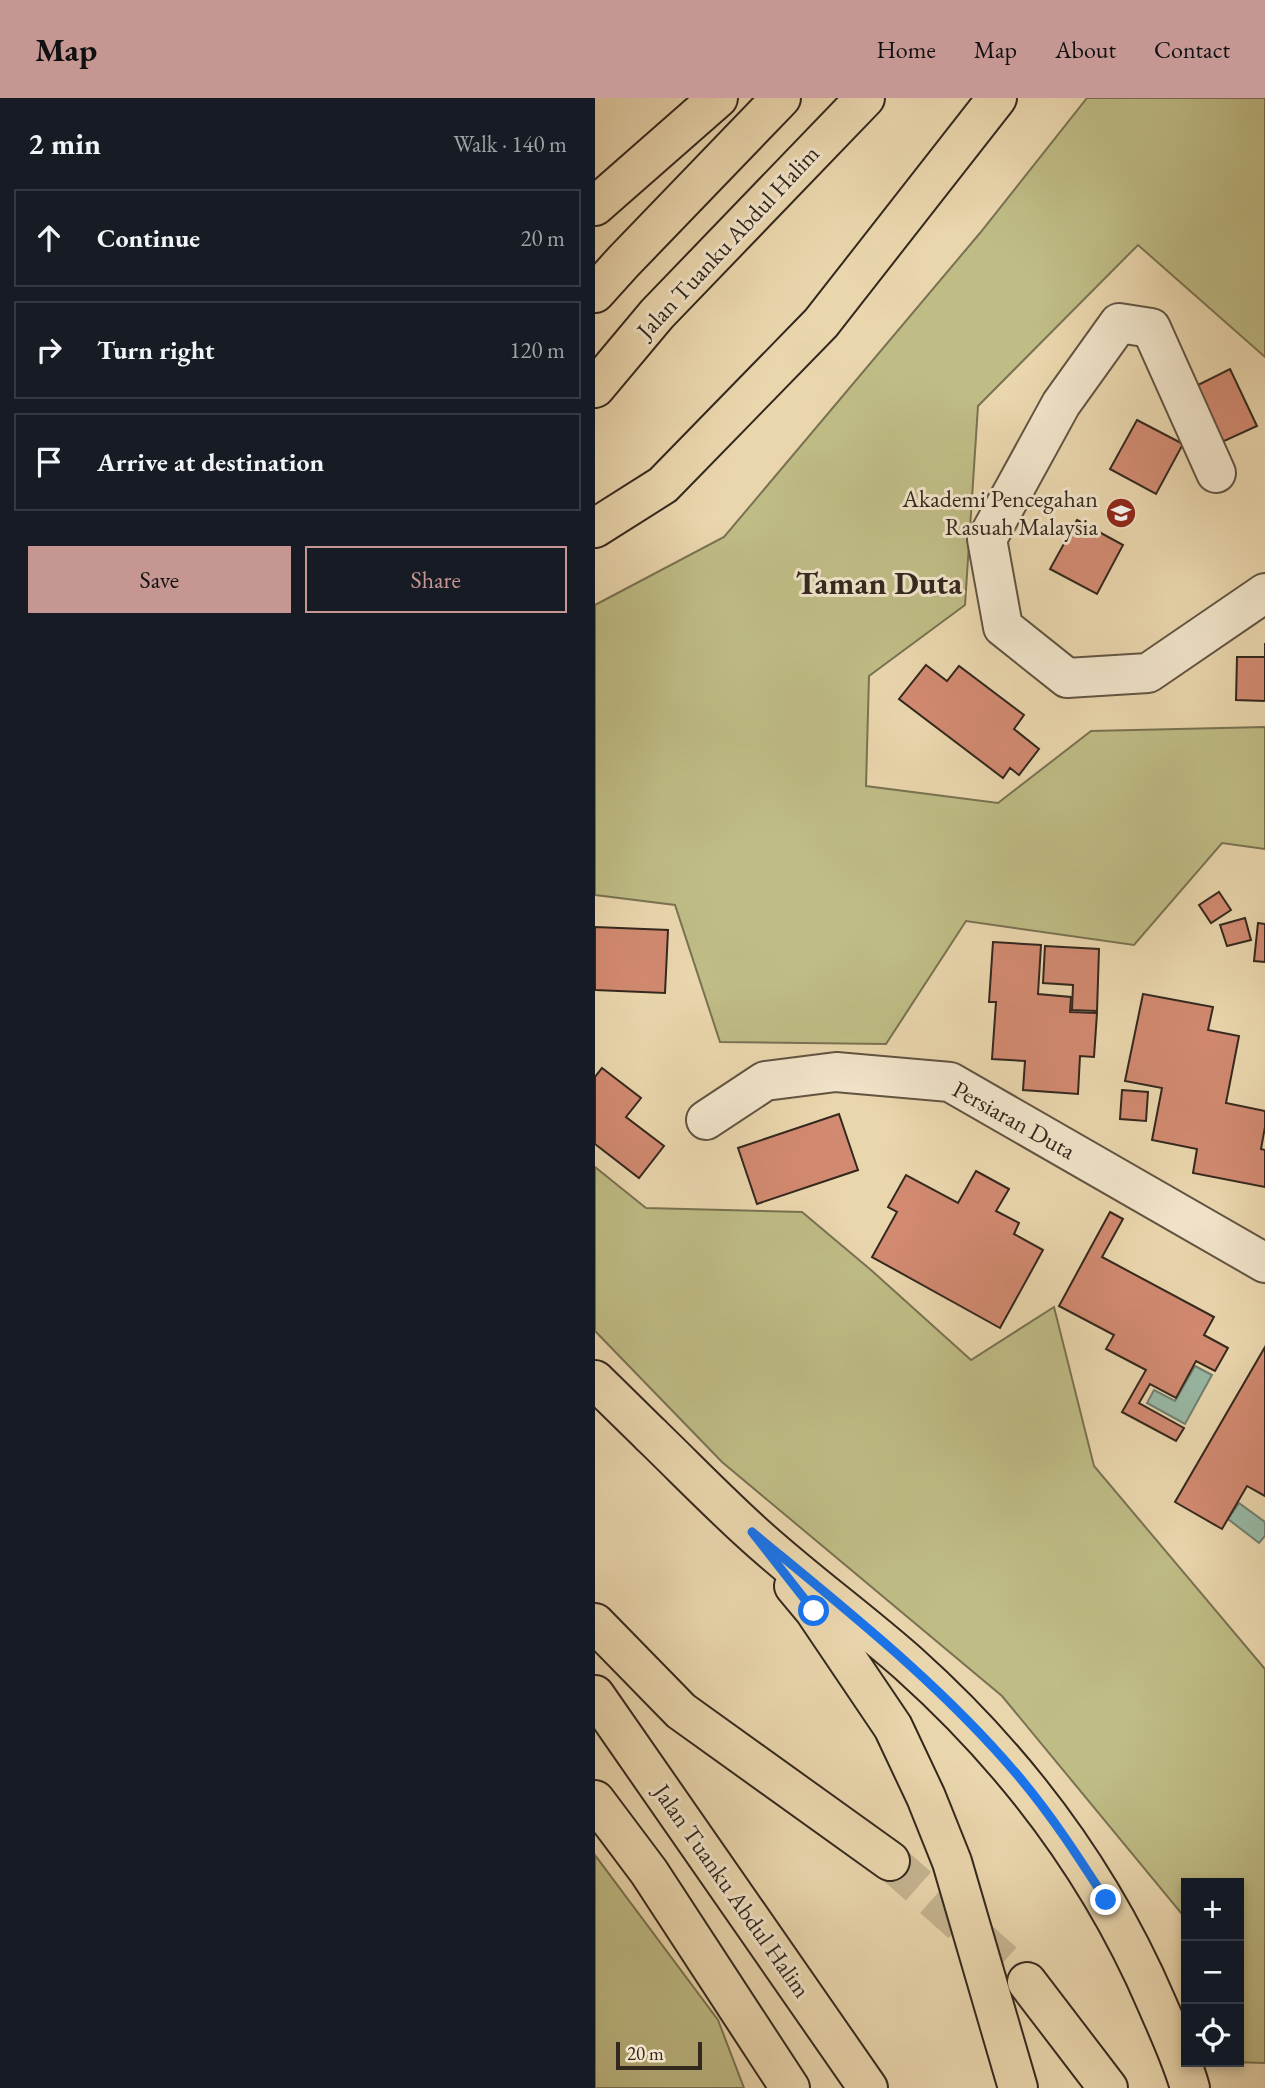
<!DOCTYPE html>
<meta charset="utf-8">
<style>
body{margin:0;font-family:"EB Garamond",serif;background:#20242c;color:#f1f3f6}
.controls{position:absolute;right:21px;bottom:21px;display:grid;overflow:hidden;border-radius:0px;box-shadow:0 4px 10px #0003}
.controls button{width:63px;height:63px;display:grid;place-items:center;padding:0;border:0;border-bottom:2px solid #363941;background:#171b24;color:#f1f3f6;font:35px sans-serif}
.scale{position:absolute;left:21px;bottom:18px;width:86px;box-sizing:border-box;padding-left:7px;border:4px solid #33281e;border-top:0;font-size:19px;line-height:24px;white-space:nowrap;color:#33281e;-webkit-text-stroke:5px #f1e4ca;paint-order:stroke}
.stop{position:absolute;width:21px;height:21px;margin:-16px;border:5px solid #1a73e8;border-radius:50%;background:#fff}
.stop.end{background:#1a73e8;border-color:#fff;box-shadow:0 2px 7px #0008}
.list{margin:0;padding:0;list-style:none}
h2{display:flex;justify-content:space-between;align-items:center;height:91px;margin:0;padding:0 28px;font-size:30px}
h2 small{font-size:23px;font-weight:400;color:#9ea1a6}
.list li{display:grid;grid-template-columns:46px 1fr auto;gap:21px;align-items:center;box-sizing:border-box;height:98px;margin:0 14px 14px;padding:0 14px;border:2px solid #363941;border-radius:0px}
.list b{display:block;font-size:26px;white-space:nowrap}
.list em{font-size:23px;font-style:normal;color:#9ea1a6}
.actions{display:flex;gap:14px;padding:21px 28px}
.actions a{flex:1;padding:16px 0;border:2px solid #c59692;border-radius:0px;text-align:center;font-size:24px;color:#c59692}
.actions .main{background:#c59692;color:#111}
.icon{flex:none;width:38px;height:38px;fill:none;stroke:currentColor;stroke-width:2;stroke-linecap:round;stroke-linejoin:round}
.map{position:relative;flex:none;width:670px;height:1990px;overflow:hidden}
header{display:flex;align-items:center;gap:42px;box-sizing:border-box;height:98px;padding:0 35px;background:#c59692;color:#111}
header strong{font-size:33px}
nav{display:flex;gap:38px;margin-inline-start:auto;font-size:24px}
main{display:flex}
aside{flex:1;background:#171b24}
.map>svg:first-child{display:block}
</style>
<header>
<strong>Map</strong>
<nav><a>Home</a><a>Map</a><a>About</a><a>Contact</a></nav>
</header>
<main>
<aside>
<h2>2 min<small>Walk · 140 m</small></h2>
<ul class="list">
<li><svg class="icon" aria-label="ahead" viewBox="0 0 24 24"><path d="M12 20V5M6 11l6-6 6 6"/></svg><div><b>Continue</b></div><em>20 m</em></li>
<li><svg class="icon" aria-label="right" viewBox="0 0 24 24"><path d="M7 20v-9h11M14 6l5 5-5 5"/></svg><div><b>Turn right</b></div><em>120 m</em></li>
<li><svg class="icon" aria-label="arrive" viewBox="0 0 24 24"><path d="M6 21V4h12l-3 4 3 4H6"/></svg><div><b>Arrive at destination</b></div></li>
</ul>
<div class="actions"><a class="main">Save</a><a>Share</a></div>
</aside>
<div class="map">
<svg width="670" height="1990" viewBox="0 0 670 1990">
<rect width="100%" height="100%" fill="#ead6ad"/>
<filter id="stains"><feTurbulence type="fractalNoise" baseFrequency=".00286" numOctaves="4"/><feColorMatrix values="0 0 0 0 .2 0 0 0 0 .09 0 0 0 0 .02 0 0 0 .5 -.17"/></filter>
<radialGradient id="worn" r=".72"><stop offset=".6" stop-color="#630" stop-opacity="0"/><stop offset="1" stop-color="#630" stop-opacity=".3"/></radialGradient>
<g fill="#bfbc85" stroke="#797252" stroke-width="2">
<polygon points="492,0 670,0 670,259 543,147 383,308 370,507 274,578 271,688 403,705 496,633 670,629 670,751 627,745 539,847 371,823 291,946 125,944 80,807 0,797 0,507 129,439 385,135"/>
<polygon points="0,1069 51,1110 207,1114 276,1172 376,1262 459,1209 499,1368 670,1571 670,1965 636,1964 644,1964 644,1785 591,1785 591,1821 407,1598 127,1364 0,1233"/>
<polygon points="0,1757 123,1922 149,1990 0,1990"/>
</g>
<g fill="#98b9a6" stroke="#707f70" stroke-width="2">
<polygon points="600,1268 617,1277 590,1326 552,1305 559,1292 580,1303"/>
<polygon points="644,1405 670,1424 670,1438 664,1445 633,1421"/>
</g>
<g fill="#d28a71" stroke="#33281e" stroke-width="2">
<polygon points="635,271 662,328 627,344 601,288"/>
<polygon points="542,322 588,346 561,396 515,371"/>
<polygon points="482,422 528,447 502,496 455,471"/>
<polygon points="670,545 670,603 641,602 642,559 670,559"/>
<polygon points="331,567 352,583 364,568 429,617 419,631 444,651 424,677 415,670 408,680 304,601"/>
<polygon points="624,794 636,812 616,825 604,807"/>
<polygon points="650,820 656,842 632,848 625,827"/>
<polygon points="663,825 670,826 670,864 659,863"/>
<polygon points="0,829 73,832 70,895 0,892"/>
<polygon points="398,844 446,847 443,896 476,899 475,914 502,915 499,959 485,958 483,996 428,992 430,963 397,961 401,904 394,904"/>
<polygon points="450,848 504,851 502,913 477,912 478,887 448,885"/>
<polygon points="548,896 618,909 613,932 644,938 631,1005 670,1013 670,1029 666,1051 670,1052 670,1089 598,1075 602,1051 557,1042 567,990 530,983"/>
<polygon points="7,970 46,1000 31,1019 69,1048 44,1080 0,1046 0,979"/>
<polygon points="527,992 553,994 551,1023 525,1021"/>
<polygon points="244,1016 263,1072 162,1106 143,1050"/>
<polygon points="381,1073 414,1091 401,1113 424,1125 419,1136 448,1152 405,1230 277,1159 302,1114 293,1109 311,1077 363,1105"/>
<polygon points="515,1114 528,1121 507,1159 619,1219 609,1237 633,1250 620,1273 601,1263 581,1300 555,1286 544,1305 589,1330 581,1343 527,1314 551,1272 511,1251 519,1237 464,1208"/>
<polygon points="670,1249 670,1398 652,1388 627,1431 580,1404"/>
</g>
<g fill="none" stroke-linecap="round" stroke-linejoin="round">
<polyline stroke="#c5b390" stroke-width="38" stroke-dasharray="38 19" stroke-linecap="butt" points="295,1763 432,1884"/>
<g stroke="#615442" stroke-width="42">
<g id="minor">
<polyline points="621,375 556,230 524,225 466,306 392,441 408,529 472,580 553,575 670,495"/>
<polyline points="111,1022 170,983 241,974 355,984 670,1165"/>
</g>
</g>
<g stroke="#33281e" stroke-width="42">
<g id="major">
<polyline points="0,195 28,164 186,0"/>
<polyline points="0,290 62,216 270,0"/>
<path d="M56 1337C89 1369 121 1402 155 1433 206 1480 262 1520 314 1566 421 1662 505 1773 562 1906 574 1934 587 1961 595 1990"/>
<polyline points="199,1488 219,1512 298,1629 331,1699 357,1764 423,1990"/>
<polyline points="0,1525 86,1613 295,1763"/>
<polyline points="0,1597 273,1990"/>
<polyline points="0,1702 54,1774 195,1990"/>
<polyline points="432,1884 513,1990"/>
</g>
</g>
<g stroke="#33281e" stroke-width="42">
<g id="highway">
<polyline points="0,108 123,0"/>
<polyline points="0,430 68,387 226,225 402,0"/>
<polyline points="0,1282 56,1337"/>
</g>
</g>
<use href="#minor" stroke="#f1e4ca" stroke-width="38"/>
<use href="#major" stroke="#ead6ad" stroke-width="38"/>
<use href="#highway" stroke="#ead6ad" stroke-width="38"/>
</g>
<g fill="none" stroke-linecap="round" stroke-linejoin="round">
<path stroke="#1a73e8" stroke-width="9" d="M219 1513 157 1434C250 1511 347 1587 425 1680 457 1718 484 1760 511 1802"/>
</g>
<defs>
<g id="school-disc" transform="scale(1.575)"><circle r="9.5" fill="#8f2418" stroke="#f1e4ca"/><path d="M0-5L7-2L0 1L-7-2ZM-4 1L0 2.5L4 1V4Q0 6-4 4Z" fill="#fff"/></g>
</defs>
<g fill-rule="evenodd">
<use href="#school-disc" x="526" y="415"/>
</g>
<g text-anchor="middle" stroke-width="6" stroke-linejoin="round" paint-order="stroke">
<g font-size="24" fill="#33281e" stroke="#f1e4ca">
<text transform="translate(133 144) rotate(-47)" y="8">Jalan Tuanku Abdul Halim</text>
<text transform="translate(419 1022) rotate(29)" y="8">Persiaran Duta</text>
<text transform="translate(137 1793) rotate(55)" y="8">Jalan Tuanku Abdul Halim</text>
</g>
<g font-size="24" fill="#33281e" stroke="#f1e4ca" text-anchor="end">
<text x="503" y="409">Akademi Pencegahan<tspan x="503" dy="28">Rasuah Malaysia</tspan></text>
</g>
<g font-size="32" font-weight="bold" fill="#33281e" stroke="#f1e4ca">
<text x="284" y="496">Taman Duta</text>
</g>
</g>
<rect width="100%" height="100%" filter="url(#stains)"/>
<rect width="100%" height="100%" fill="url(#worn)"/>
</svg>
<div class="controls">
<button>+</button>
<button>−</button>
<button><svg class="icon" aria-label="locate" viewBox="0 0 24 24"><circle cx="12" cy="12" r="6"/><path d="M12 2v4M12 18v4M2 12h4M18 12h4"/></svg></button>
</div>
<div class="scale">20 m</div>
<div class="stop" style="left:219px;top:1513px"></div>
<div class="stop end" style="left:511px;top:1802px"></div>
</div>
</main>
